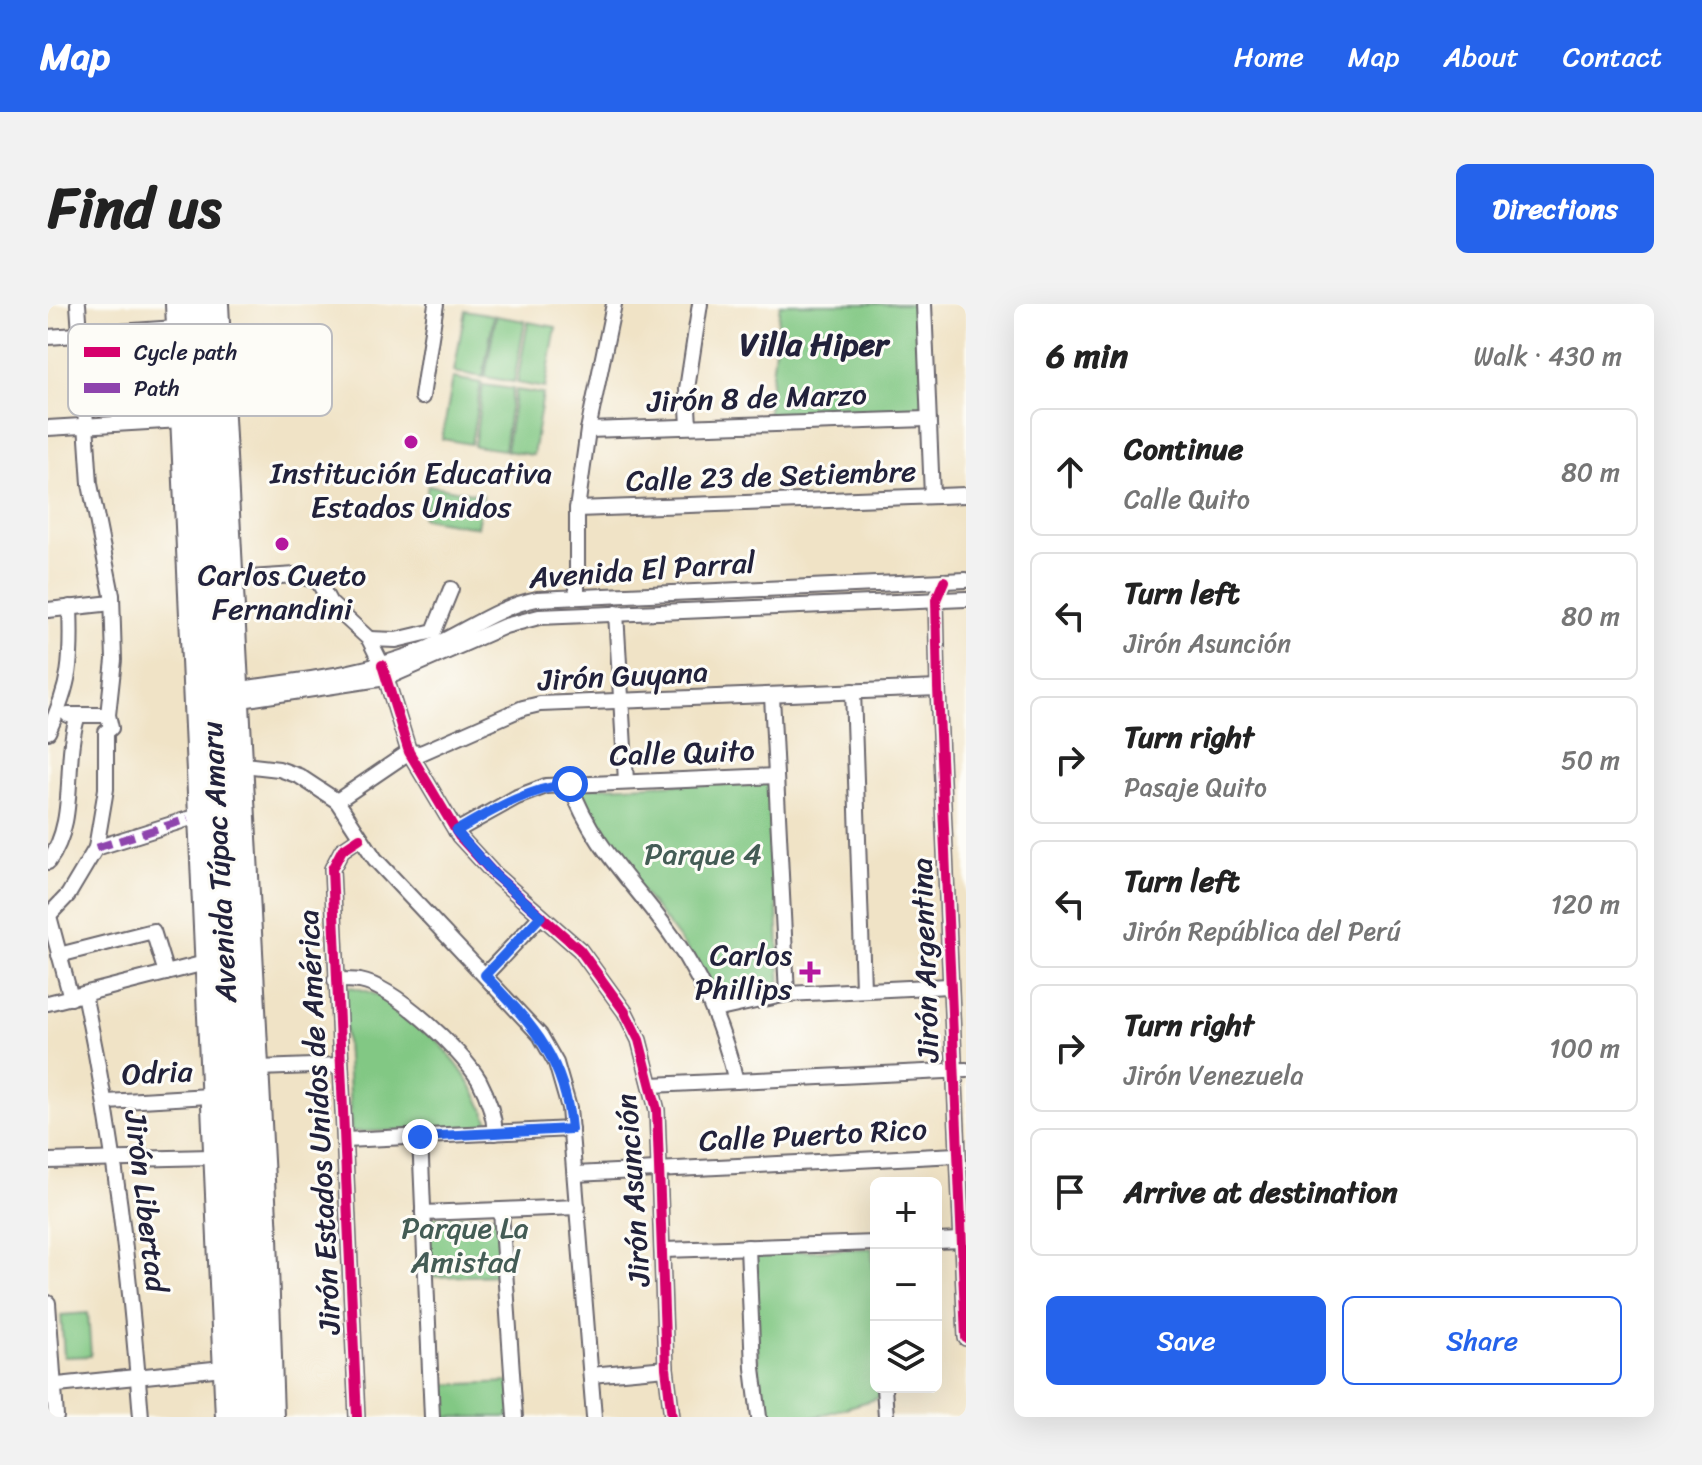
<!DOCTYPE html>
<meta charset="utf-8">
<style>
body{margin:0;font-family:Sriracha,sans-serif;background:#f2f2f2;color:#222}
.controls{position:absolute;right:24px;bottom:24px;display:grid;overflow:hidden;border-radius:12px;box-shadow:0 8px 32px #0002}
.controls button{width:72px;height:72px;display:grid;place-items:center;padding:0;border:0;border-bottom:2px solid #e0e0e0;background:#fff;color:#222;font:40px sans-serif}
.stop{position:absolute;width:24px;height:24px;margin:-18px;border:6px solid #2563eb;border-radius:50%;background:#fff}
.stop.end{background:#2563eb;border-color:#fff;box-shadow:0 2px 8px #0008}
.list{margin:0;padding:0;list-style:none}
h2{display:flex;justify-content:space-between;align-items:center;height:104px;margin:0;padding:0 32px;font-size:34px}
h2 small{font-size:26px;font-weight:400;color:#767676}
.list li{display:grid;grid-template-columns:52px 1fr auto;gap:24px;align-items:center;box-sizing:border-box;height:128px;margin:0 16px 16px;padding:0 16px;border:2px solid #e0e0e0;border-radius:12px}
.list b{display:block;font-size:30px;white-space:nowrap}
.list p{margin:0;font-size:26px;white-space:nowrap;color:#767676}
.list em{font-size:26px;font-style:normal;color:#767676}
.actions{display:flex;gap:16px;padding:24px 32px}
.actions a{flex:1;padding:18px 0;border:2px solid #2563eb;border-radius:12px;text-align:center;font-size:28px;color:#2563eb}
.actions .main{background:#2563eb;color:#fff}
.icon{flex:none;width:44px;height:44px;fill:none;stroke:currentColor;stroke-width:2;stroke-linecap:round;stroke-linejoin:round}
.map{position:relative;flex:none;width:918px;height:1113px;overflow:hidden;border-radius:12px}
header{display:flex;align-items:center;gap:48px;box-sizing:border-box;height:112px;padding:0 40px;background:#2563eb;color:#fff}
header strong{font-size:38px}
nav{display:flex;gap:44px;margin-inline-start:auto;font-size:28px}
.intro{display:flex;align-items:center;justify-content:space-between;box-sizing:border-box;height:192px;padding:0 48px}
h1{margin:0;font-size:56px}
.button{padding:20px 36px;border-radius:12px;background:#2563eb;color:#fff;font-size:28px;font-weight:700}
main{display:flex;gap:48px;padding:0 48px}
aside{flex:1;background:#fff;border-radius:12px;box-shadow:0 8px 32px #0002}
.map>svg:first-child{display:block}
</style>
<header>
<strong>Map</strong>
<nav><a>Home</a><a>Map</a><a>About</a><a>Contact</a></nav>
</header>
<div class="intro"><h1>Find us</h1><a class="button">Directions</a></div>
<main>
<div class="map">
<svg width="918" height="1113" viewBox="0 0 918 1113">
<rect width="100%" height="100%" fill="#fdfcf7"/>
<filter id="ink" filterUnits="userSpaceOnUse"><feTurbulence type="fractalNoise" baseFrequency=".0125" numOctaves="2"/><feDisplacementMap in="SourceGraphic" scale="16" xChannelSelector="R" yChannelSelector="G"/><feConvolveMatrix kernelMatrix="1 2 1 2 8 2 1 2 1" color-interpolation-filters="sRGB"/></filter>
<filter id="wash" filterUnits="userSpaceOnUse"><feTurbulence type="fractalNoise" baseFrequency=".006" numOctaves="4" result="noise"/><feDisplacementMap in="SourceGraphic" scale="32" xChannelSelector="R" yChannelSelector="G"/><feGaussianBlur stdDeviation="1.8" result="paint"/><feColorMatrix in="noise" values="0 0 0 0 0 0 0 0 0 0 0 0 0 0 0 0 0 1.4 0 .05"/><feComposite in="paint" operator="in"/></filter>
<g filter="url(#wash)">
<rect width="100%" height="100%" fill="#f0e3c6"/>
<g fill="#82c884" stroke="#527560" stroke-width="2">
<polygon points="732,0 872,0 875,109 719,115"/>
<polygon points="417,6 446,11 435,73 406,68"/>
<polygon points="448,12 477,17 466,78 437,73"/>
<polygon points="480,18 508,23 497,84 469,79"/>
<polygon points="405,74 433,79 423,140 394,135"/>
<polygon points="435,81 465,85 456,146 426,142"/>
<polygon points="468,86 495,90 485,151 458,147"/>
<polygon points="380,181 435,191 429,223 374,214"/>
<polygon points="723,476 733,686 670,700 647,656 556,538 529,484"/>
<path d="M295 682C360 687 423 765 443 824L303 828Z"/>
<polygon points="450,910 455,971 383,973 380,913"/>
<polygon points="824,944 831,1094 767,1113 717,1113 710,1062 706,949"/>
<polygon points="40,1009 43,1052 16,1053 13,1011"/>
<polygon points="464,1078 464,1113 389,1113 387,1081"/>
</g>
</g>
<g filter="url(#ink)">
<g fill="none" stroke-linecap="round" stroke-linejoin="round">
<g stroke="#6a666c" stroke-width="18">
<g id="minor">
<polyline points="30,0 42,180 64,291 66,356 60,411 63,424 58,428 58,485 48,544"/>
<polyline points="876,0 884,192"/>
<polyline points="0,33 128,24"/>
<polyline points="374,93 388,0"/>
<polyline points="641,122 639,85 652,0"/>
<polyline points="0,124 133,116"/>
<polyline points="540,126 879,115"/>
<polyline points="529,205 918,191"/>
<polyline points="184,275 248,271 270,277 282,299 321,335 334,361 361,448 411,532 447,571 532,646 577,708 591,736 609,806 618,1064 624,1113"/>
<polyline points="896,277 888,296 890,384 918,1034"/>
<polyline points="529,292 529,205 540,126 566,0"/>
<polyline points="0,306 64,299"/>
<polyline points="568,309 578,477"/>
<polyline points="321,335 348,336 386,327 403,285"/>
<path d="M192 385C256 376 318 370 378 345 416 329 448 303 489 295L918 276"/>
<polyline points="805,387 815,684"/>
<polyline points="724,392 739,690"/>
<polyline points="193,396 338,374 457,322 491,313 918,295"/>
<polyline points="20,411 60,411"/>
<path d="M0 428C23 380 24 356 22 303"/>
<polyline points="196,461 231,465 251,472 289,497 327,555 492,731 508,759 521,804 546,1113"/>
<path d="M522 480C545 544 586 578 624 632 656 677 675 724 688 777"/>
<polyline points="289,497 361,448 373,449 475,404 492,400 890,384"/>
<polyline points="408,527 469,493 498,482 728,472"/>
<path d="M0 558C31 516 14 459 30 411"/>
<polyline points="0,612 20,591 48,544 140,515"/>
<polyline points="1,612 23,694"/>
<polyline points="11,651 105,627 118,669"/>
<polyline points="437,671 493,612"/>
<path d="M287 676C295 676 304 676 312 677 347 683 413 746 431 776 440 793 446 810 447 829"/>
<path d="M36 690C66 831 82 970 93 1113"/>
<polyline points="0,699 157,659"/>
<polyline points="667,706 739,690 901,682"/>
<polyline points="211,764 292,761"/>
<polyline points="604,781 918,766"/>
<polyline points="59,798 161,792"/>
<polyline points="372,833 384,1113"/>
<polyline points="297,836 523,825"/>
<polyline points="0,857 163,853"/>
<polyline points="527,870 909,851"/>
<polyline points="453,907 467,1113"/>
<polyline points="375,909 530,903"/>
<polyline points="888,937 913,936"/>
<polyline points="700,943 705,1064 711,1113"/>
<polyline points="616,946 828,939"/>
<polyline points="0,999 8,1113"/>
<polyline points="543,1071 618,1064"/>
<polyline points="0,1082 175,1064"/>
<polyline points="836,1083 838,1113"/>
<polyline points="309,1113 284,565 294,546 312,534"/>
</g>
</g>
<g stroke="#6a666c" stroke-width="22">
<g id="major">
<polyline points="127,0 177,1113"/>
<polyline points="171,0 220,933 226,1113"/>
</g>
</g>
<g stroke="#6a666c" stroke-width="24">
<g id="highway">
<polyline points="142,0 193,1113"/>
<polyline points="157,0 211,1113"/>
</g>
</g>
<use href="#minor" stroke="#fff" stroke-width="14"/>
<use href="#major" stroke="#fff" stroke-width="18"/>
<use href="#highway" stroke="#fff" stroke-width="20"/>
<polyline stroke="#8e44ad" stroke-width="8" stroke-dasharray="16 8" stroke-linecap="butt" points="48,544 140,515"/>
<g stroke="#fdfcf7" stroke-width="15">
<g id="cycleway">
<polyline points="896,277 888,296 890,384 918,1034"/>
<polyline points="334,361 361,448 411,532 447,571 532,646 577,708 591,736 609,806 618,1064 624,1113"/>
<polyline points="309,1113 284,565 294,546 312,534"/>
</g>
</g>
<use href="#cycleway" stroke="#d6006c" stroke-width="10"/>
</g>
</g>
<g fill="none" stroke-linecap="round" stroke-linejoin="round" filter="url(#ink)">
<path stroke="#2563eb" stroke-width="10" d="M372 833 523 825C517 754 484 721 437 671L493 612 447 571 408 527C445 506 479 485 522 480"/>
</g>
<g fill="#b5179e" stroke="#fdfcf7" stroke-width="3">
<circle cx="363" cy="138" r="8"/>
<circle cx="234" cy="240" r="8"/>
<path d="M758 656h8v8h8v8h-8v8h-8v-8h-8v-8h8z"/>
</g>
<g text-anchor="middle" stroke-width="6" stroke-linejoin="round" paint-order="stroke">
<g font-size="30" fill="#22223b" stroke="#fdfcf7">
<text transform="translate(709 94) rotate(-2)" y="10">Jirón 8 de Marzo</text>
<text transform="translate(723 172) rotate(-2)" y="10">Calle 23 de Setiembre</text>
<text transform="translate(594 266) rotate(-4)" y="10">Avenida El Parral</text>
<text transform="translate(575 372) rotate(-3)" y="10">Jirón Guyana</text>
<text transform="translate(634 449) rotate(-2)" y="10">Calle Quito</text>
<text transform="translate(171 558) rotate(-93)" y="10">Avenida Túpac Amaru</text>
<text transform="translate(877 656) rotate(-92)" y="10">Jirón Argentina</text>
<text transform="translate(109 769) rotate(-3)" y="10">Odria</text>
<text transform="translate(271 818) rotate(-93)" y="10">Jirón Estados Unidos de América</text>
<text transform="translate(765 831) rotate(-3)" y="10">Calle Puerto Rico</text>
<text transform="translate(585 886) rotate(-94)" y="10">Jirón Asunción</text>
<text transform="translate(98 897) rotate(83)" y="10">Jirón Libertad</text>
</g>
<g font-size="30" fill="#22223b" stroke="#fdfcf7">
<text x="363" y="179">Institución Educativa<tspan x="363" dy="34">Estados Unidos</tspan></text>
<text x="234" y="281">Carlos Cueto<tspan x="234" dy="34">Fernandini</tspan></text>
<text x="744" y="661" text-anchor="end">Carlos<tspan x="744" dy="34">Phillips</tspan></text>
</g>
<g font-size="30" fill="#445c55" stroke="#fdfcf7">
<text x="655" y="560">Parque 4</text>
<text x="417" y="934">Parque La<tspan x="417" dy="34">Amistad</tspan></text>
</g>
<g font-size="32" font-weight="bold" fill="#22223b" stroke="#fdfcf7">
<text x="766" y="51">Villa Hiper</text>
</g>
</g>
<rect x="20" y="20" width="264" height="92" rx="12" fill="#fdfcf7" stroke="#bbbbbf" stroke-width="2"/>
<rect x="36" y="43" width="36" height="10" fill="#d6006c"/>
<rect x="36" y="79" width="36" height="10" fill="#8e44ad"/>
<g font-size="22" fill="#22223b">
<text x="86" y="56">Cycle path</text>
<text x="86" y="92">Path</text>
</g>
</svg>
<div class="controls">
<button>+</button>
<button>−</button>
<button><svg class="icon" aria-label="layers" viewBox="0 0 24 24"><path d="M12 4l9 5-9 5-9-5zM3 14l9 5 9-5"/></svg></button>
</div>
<div class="stop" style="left:522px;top:480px"></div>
<div class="stop end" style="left:372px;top:833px"></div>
</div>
<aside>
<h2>6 min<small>Walk · 430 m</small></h2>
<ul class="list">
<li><svg class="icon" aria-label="ahead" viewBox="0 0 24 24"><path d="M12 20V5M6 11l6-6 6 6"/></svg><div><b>Continue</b><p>Calle Quito</p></div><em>80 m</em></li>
<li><svg class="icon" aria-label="left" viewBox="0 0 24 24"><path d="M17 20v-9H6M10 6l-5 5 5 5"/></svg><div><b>Turn left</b><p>Jirón Asunción</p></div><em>80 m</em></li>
<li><svg class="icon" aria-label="right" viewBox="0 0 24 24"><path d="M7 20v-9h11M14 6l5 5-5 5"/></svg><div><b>Turn right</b><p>Pasaje Quito</p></div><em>50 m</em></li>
<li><svg class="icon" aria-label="left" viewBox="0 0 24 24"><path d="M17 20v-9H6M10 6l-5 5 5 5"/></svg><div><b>Turn left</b><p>Jirón República del Perú</p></div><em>120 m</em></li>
<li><svg class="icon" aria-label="right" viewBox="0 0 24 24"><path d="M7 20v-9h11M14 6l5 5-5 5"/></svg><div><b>Turn right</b><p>Jirón Venezuela</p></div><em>100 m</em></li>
<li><svg class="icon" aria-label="arrive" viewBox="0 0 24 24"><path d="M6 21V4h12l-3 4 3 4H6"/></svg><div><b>Arrive at destination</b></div></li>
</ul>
<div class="actions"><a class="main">Save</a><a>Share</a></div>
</aside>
</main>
